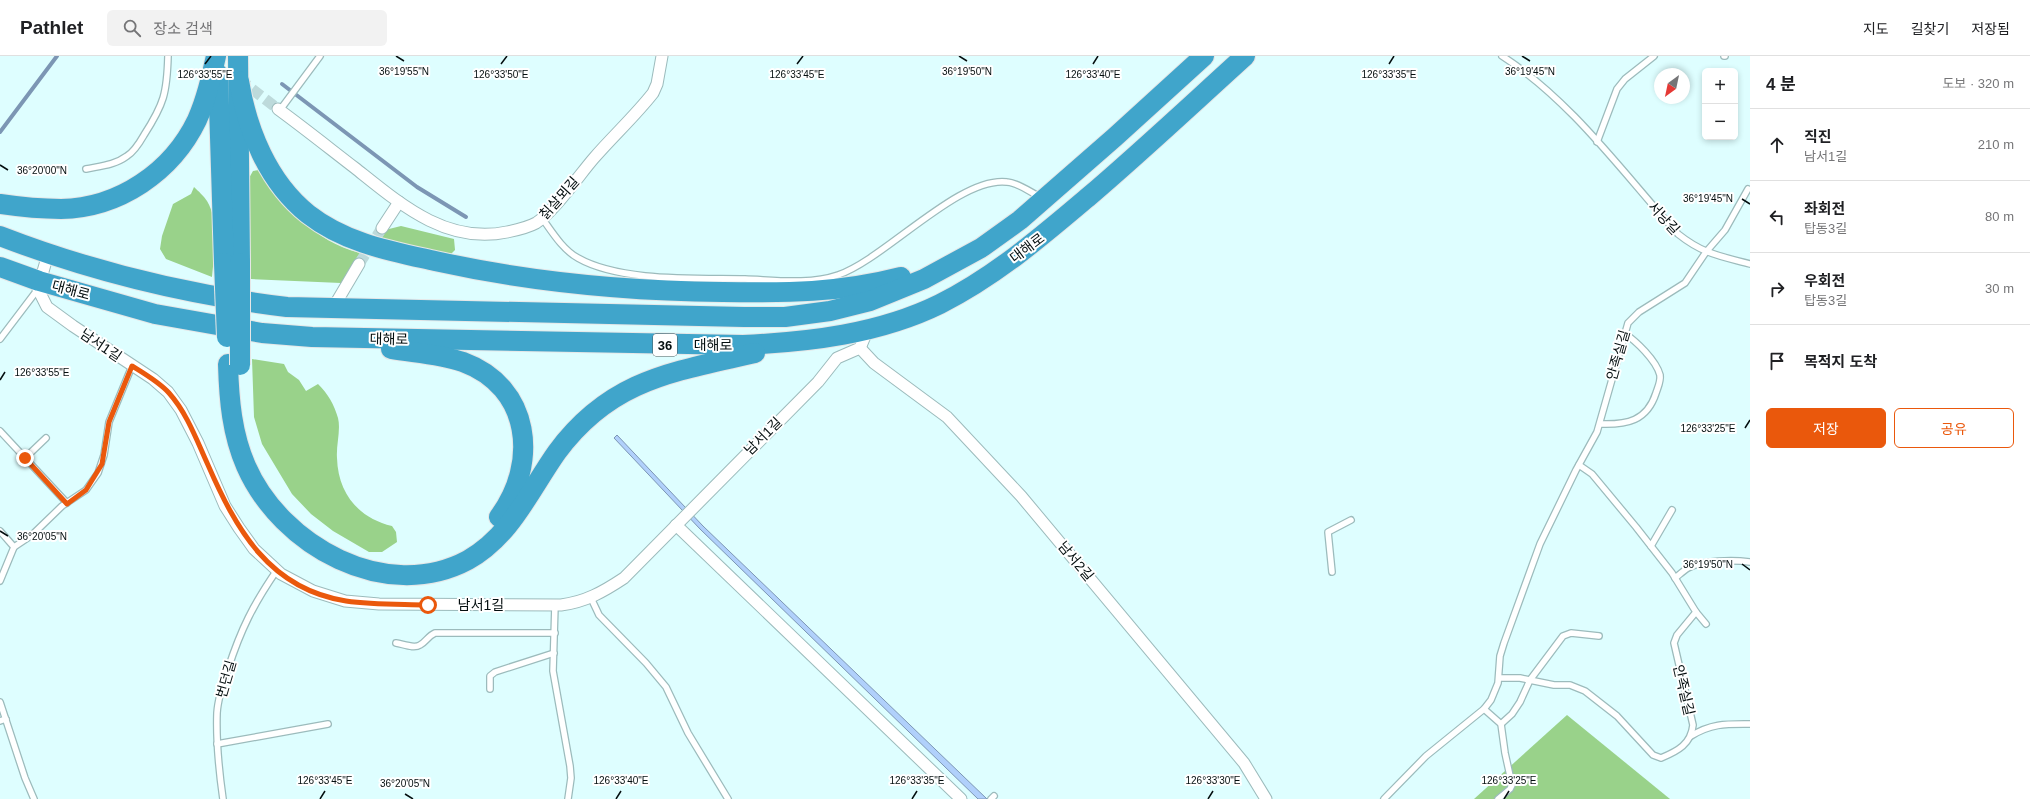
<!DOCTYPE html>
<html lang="ko">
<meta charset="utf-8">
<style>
:root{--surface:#fff;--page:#f2f2f2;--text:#202124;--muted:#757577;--line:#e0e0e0;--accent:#ea580c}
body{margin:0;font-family:Helvetica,"Noto Sans KR",sans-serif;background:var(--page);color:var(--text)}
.controls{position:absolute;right:12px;top:12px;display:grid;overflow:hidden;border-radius:6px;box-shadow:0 2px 6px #0003}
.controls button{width:36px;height:36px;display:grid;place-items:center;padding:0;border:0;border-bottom:1px solid var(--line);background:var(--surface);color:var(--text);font:20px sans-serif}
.compass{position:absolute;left:1654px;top:12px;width:36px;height:36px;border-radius:50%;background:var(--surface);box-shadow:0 2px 6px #0003;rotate:213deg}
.stop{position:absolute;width:12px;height:12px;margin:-9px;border:3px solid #ea580c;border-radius:50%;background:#fff}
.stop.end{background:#ea580c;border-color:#fff;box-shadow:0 1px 4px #0008}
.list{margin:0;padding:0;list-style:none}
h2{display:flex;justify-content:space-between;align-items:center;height:52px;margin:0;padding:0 16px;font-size:17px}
h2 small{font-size:13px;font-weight:400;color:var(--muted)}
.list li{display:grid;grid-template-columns:26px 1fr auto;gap:12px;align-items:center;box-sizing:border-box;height:72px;padding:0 16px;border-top:1px solid var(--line)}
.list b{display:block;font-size:15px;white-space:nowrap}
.list p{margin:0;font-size:13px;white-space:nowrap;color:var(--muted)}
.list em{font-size:13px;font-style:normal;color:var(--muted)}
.actions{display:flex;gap:8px;padding:12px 16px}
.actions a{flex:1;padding:9px 0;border:1px solid var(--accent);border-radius:6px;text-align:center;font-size:14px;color:var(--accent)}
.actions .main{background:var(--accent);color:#fff}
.icon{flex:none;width:22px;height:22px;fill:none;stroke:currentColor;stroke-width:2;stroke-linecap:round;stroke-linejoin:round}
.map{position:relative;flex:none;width:1750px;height:743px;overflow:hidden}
header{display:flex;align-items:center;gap:24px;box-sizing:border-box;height:56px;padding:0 20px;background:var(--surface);border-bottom:1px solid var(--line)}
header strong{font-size:19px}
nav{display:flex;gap:22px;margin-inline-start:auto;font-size:14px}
.search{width:280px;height:36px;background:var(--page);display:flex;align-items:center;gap:10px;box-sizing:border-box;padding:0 14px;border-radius:6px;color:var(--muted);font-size:15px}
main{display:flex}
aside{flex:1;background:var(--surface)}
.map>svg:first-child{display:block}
</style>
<header>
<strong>Pathlet</strong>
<div class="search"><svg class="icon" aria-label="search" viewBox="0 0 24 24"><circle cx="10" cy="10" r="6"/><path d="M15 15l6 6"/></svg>장소 검색</div>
<nav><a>지도</a><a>길찾기</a><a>저장됨</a></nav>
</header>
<main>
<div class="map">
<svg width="1750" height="743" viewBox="0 0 1750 743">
<rect width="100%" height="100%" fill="#defeff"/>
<g fill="#99d28a">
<path d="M259,114C288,151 313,185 360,197L341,227L251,223L248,136L249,122L253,115Z"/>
<path d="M194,131C198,135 204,140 207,145C220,167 214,197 212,221L166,203L160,193L162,180L173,148L191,138Z"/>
<polygon points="401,170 454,183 455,194 451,198 413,192 380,184 385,174"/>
<path d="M252,303L284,308L288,316L299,324L306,335L318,328C328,338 334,348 338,362C341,374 336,389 337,402C338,437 358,462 392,470L396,476L397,486L382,496H369L333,475L311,458L292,438L262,388L254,361Z"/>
<polygon points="1567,659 1670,743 1474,743"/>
</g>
<polygon fill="#b0d0fb" stroke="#7c96b4" points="617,379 703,470 987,743 978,743 700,473 614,382"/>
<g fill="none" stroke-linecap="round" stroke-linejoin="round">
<g stroke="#7c96b4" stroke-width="4">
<polyline points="282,28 417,131 466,161"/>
<polyline points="0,76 57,0"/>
</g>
<g stroke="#bddadb" stroke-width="11" stroke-dasharray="11 5.5" stroke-linecap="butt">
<polyline points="239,23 278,53"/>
<polyline points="359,208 382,172"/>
</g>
<g stroke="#9cbbbc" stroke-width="8">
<g id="lane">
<path d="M1502,0C1571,44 1623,117 1678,178C1703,198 1720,200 1750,208"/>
<polyline points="1724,0 1725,0"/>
<polyline points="280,54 320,0"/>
<polyline points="1597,86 1617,33 1625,23 1654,0"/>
<path d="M86,113C100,110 115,109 127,100C135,95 140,86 144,79C164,48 167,37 168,0"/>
<path d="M542,162C552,176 563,194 578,202C620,226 697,222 745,223C774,224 809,229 838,219C885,203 959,120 1007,126C1019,127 1030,136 1040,141"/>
<polyline points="0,283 38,233"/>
<path d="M1600,368C1627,369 1647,365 1656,337C1658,331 1661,325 1660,319C1656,304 1636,285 1624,277"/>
<polyline points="0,375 67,447"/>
<polyline points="25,402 46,382"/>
<polyline points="0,475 14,491 0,525"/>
<polyline points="1651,490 1672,454"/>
<polyline points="14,491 32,479 62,450 86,434 98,417 104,399 109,366 132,310"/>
<polyline points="1332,516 1328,476 1351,464"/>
<path d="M1675,522C1679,519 1683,515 1688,512C1702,504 1734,504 1750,506"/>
<polyline points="591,542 599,559 646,607 666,631 688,677 728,743"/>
<polyline points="555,549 553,615 570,710 571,722 568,743"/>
<polyline points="1696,556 1706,568"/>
<path d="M396,587C403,588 414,593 420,589C426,586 428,580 435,577H555"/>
<path d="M1499,622H1520L1554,629H1570L1585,635L1617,660L1653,699L1661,702C1678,695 1691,688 1693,669L1674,587L1677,579L1696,556L1672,517L1636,471L1592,418L1579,409"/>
<polyline points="490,633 490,620 495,616 554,597"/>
<polyline points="0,646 25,722 34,743"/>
<polyline points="1484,653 1501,668 1505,697 1512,729 1510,733 1498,743"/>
<polyline points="0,665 6,663"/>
<polyline points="1501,668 1512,658 1520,646 1530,624 1563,580 1571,577 1599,580"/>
<path d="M1691,680C1712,667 1727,668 1750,668"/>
<polyline points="217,688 328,668"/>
<path d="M223,743C219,715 216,686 217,657C218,642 223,627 228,613C241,573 253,549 277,514"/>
<polyline points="991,743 994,740"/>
<polyline points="1384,743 1426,700 1484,653 1491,644 1498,627 1500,600 1504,587 1540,488 1576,414 1597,376 1628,267 1639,256 1685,227 1706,196 1725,174 1748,133"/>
</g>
</g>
<g stroke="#9cbbbc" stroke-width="13">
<g id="street">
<path d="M278,53C304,72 329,92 355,112C399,147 446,189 507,176C517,174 527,172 536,167C553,157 580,118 594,102C613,80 635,60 653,37L657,28L662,0"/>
<polyline points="382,172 399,146"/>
<path d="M48,198L38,233L47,251L73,270L153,323L168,336L181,354L198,387L225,450L239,472L254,493L281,518L313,535L345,545L379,548L561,549C585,546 603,536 624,522L818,326L837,302L860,292L868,273"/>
<polyline points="333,252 359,208"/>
<polyline points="860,292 874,307 947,361 1021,440 1244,707 1266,743"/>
<polyline points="676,469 961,743"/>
</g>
</g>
<g stroke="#e6e7e7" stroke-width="22">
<g id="highway">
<polyline points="238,0 240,207"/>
<polyline points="218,18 224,207"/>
<path d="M239,25C247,74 268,126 308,158C345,187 390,195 435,205C530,226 626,235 723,236C786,237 839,237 901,221"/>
<path d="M0,148C20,151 41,153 61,153C119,152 172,116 197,64C206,44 211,22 216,0"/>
<path d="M0,180C93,216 189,239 287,251L744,261H785L830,255L870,245L924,223L981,192L1020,164L1115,81L1204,0"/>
<path d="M0,211L39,225L155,258L262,277L312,281L743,289C809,286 879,278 940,248C994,221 1041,181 1087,142C1141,96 1192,48 1245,0"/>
<path d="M391,293C415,297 440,298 463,306C531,331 539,407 499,461"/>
<path d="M228,308C229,344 232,378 246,410C281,490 386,548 468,504C511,480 530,434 557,396C611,323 673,316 755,297"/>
</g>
</g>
<use href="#lane" stroke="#fff" stroke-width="5.5"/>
<use href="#street" stroke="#fff" stroke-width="11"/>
<use href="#highway" stroke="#40a5cb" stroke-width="20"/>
<g stroke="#e6e7e7" stroke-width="22" stroke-linecap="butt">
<g id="highway-bridge">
<polyline points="224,207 227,281"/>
<polyline points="240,207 240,309"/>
</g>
</g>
<use href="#highway-bridge" stroke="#40a5cb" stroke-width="20"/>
</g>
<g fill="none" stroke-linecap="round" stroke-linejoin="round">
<path stroke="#ea580c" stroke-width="5" d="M25,402L67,448L86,434L102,408L109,366L132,310C145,318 159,326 169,337C187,357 197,385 208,409C236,473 269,533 346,545C373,549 401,548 428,549"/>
</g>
<path fill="none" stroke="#040e0f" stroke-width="1.5" d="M396,0L404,5M959,0L967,5M1522,0L1530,5M205,8L211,0M501,8L507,0M797,8L803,0M1093,8L1098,0M1389,8L1394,0M0,109L8,114M1742,143L1750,148M0,324L5,316M1745,372L1750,364M0,475L8,480M1742,508L1750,514M405,738L413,743M320,743L325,735M616,743L621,735M912,743L917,735M1208,743L1213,735M1504,743L1509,735"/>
<g text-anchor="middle" stroke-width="4" stroke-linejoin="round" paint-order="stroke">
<rect fill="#fff" stroke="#4f5657" stroke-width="1" x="653" y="278" width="24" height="22" rx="3"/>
<g font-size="13" font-weight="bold" fill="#040e0f">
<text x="665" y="294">36</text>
</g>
<g font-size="14" fill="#040e0f" stroke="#fff">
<text transform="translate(559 142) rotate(-48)" y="5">칡살뫼길</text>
<text transform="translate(1664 162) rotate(47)" y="5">서낭길</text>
<text transform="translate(1027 192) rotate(-37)" y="5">대해로</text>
<text transform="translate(71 234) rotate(15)" y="5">대해로</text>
<text transform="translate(389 283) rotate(1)" y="5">대해로</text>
<text transform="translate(101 289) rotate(34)" y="5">남서1길</text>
<text x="713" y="294">대해로</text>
<text transform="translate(1618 299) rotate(-74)" y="5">안족실길</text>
<text transform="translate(763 380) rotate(-45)" y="5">남서1길</text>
<text transform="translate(1076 505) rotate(50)" y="5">남서2길</text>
<text x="481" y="554">남서1길</text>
<text transform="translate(226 623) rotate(-74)" y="5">번던길</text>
<text transform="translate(1684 634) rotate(77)" y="5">안족실길</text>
</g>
</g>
<g font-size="10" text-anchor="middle" fill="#040e0f" stroke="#fff" stroke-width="4" stroke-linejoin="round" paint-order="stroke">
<text x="404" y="19">36°19'55"N</text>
<text x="967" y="19">36°19'50"N</text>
<text x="1530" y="19">36°19'45"N</text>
<text x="205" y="22">126°33'55"E</text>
<text x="501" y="22">126°33'50"E</text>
<text x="797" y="22">126°33'45"E</text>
<text x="1093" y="22">126°33'40"E</text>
<text x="1389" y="22">126°33'35"E</text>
<text x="42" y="118">36°20'00"N</text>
<text x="1708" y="146">36°19'45"N</text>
<text x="42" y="320">126°33'55"E</text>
<text x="1708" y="376">126°33'25"E</text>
<text x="42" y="484">36°20'05"N</text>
<text x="1708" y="512">36°19'50"N</text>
<text x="325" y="728">126°33'45"E</text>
<text x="621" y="728">126°33'40"E</text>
<text x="917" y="728">126°33'35"E</text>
<text x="1213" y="728">126°33'30"E</text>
<text x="1509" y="728">126°33'25"E</text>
<text x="405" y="731">36°20'05"N</text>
</g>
</svg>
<div class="controls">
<button>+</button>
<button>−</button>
</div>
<svg class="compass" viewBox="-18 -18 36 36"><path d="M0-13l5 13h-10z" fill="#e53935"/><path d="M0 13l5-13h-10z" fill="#757577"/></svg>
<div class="stop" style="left:428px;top:549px"></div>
<div class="stop end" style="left:25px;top:402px"></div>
</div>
<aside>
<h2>4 분<small>도보 · 320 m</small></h2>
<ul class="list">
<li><svg class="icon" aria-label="ahead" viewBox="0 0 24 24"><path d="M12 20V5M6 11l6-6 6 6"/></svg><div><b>직진</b><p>남서1길</p></div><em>210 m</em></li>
<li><svg class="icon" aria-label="left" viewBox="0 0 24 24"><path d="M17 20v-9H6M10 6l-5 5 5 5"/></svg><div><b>좌회전</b><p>탑동3길</p></div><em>80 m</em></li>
<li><svg class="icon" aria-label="right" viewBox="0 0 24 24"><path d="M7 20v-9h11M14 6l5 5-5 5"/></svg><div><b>우회전</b><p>탑동3길</p></div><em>30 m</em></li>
<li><svg class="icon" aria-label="arrive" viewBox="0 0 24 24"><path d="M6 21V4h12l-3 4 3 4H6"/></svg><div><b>목적지 도착</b></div></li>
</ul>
<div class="actions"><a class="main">저장</a><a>공유</a></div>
</aside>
</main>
